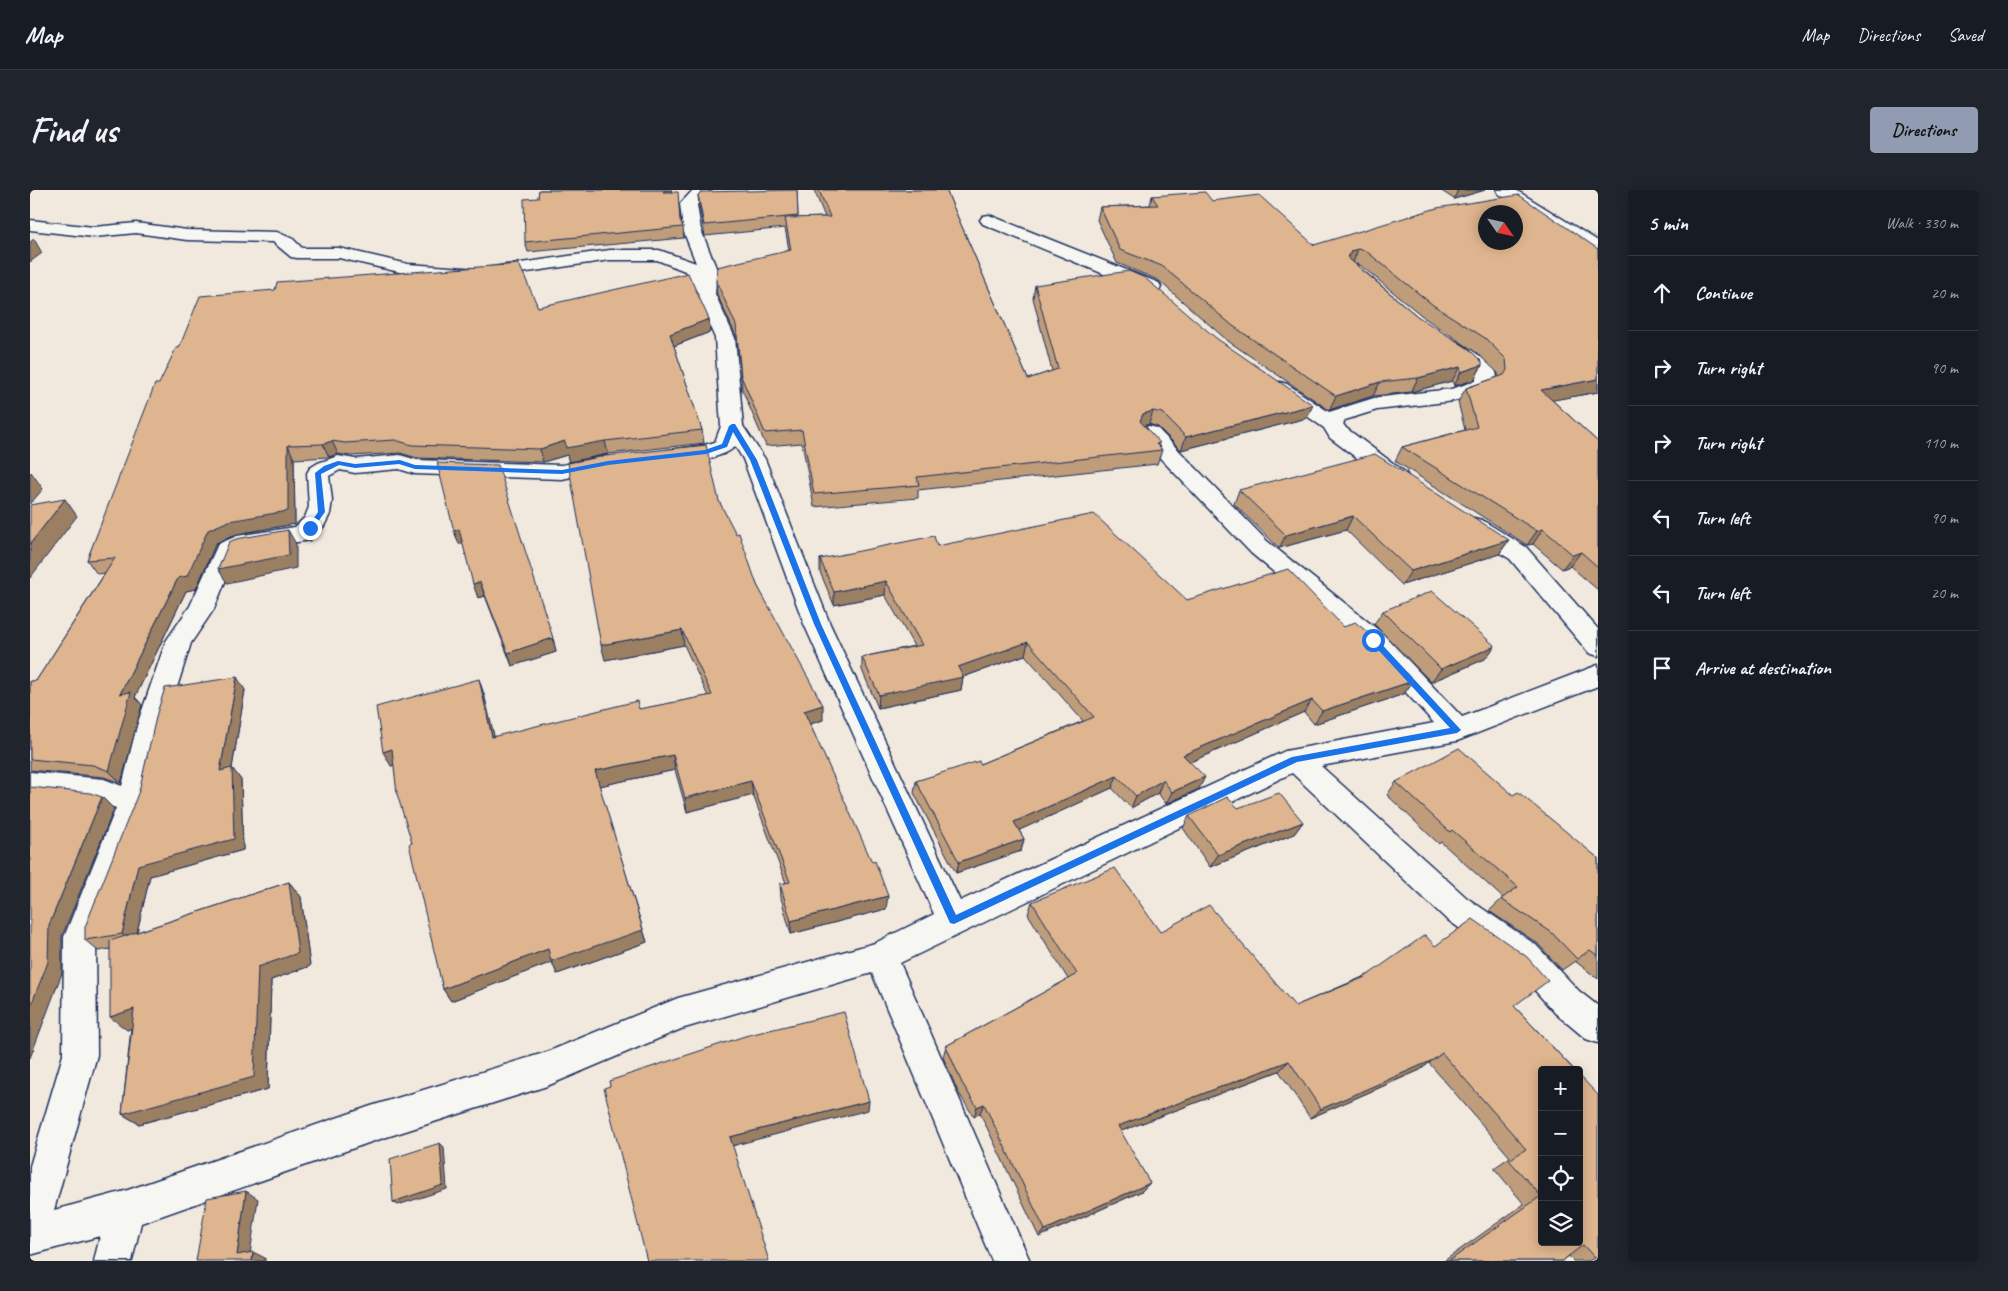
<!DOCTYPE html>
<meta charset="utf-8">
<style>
:root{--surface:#171b24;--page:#20242c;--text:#f1f3f6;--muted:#9ea1a6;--line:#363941;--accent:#919bb2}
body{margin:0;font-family:Caveat,sans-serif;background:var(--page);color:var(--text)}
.controls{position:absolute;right:15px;bottom:15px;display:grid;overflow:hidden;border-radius:5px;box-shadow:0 2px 12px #0003}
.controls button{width:45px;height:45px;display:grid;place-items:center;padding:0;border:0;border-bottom:1px solid var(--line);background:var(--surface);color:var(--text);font:25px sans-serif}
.compass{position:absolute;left:1448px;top:15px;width:45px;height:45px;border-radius:50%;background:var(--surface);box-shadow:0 2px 12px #0003;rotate:124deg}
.stop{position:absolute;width:15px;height:15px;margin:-11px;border:4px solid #1a73e8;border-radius:50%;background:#fff}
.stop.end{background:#1a73e8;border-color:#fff;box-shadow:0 1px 5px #0008}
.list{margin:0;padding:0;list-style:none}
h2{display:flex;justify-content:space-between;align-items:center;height:65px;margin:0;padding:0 20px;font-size:21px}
h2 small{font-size:16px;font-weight:400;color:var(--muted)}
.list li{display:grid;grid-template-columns:32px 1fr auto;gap:15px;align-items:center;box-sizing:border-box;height:75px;padding:0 20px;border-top:1px solid var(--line)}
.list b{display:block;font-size:19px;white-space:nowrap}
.list em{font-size:16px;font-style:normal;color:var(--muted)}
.icon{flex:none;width:28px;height:28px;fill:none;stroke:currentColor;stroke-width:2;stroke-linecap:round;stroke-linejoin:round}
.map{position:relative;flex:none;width:1568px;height:1071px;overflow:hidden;border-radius:5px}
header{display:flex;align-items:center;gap:30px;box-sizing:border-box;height:70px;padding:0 25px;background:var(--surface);border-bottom:1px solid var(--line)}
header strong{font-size:24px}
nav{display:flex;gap:28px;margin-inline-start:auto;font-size:18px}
.intro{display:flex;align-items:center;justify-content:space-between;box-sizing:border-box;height:120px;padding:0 30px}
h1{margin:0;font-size:35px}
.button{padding:12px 22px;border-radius:5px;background:var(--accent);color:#111;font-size:18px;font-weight:700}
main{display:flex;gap:30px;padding:0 30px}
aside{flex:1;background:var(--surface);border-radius:5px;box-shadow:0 2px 12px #0003}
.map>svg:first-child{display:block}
</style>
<header>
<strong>Map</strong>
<nav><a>Map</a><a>Directions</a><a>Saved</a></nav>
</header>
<div class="intro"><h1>Find us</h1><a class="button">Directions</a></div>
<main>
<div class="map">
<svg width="1568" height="1071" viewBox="0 0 1568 1071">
<rect width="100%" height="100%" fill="#f1e9de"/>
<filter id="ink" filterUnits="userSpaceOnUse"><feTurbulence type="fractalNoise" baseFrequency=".02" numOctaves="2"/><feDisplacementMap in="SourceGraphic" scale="10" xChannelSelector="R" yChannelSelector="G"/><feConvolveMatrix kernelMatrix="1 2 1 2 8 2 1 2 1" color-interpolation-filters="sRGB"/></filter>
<g filter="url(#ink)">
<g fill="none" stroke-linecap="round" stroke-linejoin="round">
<g stroke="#1b2f5e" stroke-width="3">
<g id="minor">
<path d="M663,0H680L667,15L671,40L687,80L685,104L705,148L713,236L735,269L800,434L930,711L1255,561L1404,533L1334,457L1221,363L1111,248L1108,243L1111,238L1119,236L1127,238L1237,351L1352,443L1432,527L1568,475V496L1427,551L1291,576L1437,708L1506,755L1549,801L1568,816V853L1556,849L1525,823L1484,777L1415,728L1262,583L870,773L1000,1071H962L842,783L651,839L517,896L341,952L111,1033L102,1071H64L70,1046L0,1065V976L33,865L34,747L86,618L72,613L0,606V582L74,589L92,596L107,535L136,451L160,416L188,354L207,346L265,337L275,327L279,317L277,283L280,278L288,273L308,266L325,269L370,265L387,270L532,275L576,266L584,268L587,273L584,278L532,289L385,284L369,279L325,283L310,280L299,286L302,310L300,324L294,336L280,350L213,361L206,365L184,419L161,453L135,535L118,612L66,747L67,865L24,1020L95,1001L341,916L517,862L648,808L845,753L904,724L774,434L713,269L705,256C696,269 648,275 633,271L630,266L633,261L674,255L685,252L691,236L685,148L655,81L627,70H580L449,89L378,84L309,68H267L261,67L243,52L157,50L106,43L64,47L0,40V30L64,37L106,33L157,40L247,42L263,49L272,58H309L378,74L449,79L580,60H629L666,73L653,40L650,14Z"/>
<polygon points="1467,0 1486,0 1568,51 1568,64 1562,63 1469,4"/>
<polygon points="959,25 1129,93 1131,97 1129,101 1122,103 1115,101 953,34 950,30 953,26"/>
<path d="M1421,150C1432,153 1461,171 1466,182C1467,186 1467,190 1467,194L1464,198L1424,211L1347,220L1315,230L1313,234L1316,238L1376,283L1379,288L1376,293L1368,295L1360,293L1300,248L1294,238L1243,202L1240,198L1243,194L1250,192L1257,194L1299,222L1344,208L1421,199L1446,191V185L1411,156L1414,152Z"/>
<polygon points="1444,328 1452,330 1496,357 1568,439 1568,466 1559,463 1480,369 1436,342 1432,336 1436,330"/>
</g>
</g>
<use href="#minor" fill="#f6f6f2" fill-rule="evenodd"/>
</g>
<g fill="#bf9c7a" stroke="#1b2f5e">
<polygon points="509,0 642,0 641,2 653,37 654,48 498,62 495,52 508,8"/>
<polygon points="767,0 768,28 795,27 784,0 916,0 998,189 1022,181 1003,108 1005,95 1277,228 1151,260 1128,237 1119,234 1115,235 1132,260 1127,274 888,300 888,308 784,317 772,253 736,256 712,199 707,148 687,104 686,91 759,60 755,38 675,46 669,16 668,5"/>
<polygon points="1410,0 1455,0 1424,9"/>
<polygon points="1122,6 1182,11 1284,55 1568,59 1568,202 1522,210 1568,252 1568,400 1540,376 1532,379 1503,354 1497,355 1365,271 1372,257 1435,240 1428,212 1436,198 1468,187 1468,183 1447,163 1396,129 1330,75 1326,74 1387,126 1452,175 1444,190 1424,196 1422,191 1381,202 1343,206 1299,220 1198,151 1128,90 1087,73 1067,30 1070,17 1120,15"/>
<polygon points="508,117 679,129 680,142 644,156 672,240 674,253 578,264 539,272 537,265 513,272 387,268 370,263 321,266 308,264 299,267 264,269 265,334 207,344 186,353 166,399 156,401 105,507 112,515 91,593 74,587 0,580 0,491 6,491 75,383 67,384 57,370 129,194"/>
<polygon points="1209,300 1479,350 1469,364 1372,395 1316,340 1249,358 1204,314"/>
<polygon points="689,311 727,395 793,530 780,534 856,719 761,744 751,708 750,694 756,693 723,605 657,622 645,580 569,596 617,752 527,784 522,772 421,811 413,799 382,653 364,575 361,576 454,504 464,547 678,506 654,455 575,470"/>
<polygon points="424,341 523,448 526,462 482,476 455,406 448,408 433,354 429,354"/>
<polygon points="907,356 1157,410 1314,437 1383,491 1374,504 1284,534 1274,522 1160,572 1169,599 1136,614 1128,603 1101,618 1082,598 989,640 994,649 991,661 926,683 884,603 886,591 950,574 1053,531 995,465 933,487 931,500 848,518 832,480 832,467 884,456 855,405 804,415 790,382 790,369"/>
<polygon points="1353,421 1465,456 1455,469 1401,492 1344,434"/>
<polygon points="215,500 202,578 211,590 213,660 120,686 107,742 259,692 271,707 280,776 241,790 238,899 109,934 92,924 101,838 97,840 80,759 68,761 55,750"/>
<polygon points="1366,592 1483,605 1568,668 1568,789 1545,771 1532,780 1507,753 1459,721 1473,708 1411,652 1409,654 1357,605"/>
<polygon points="1159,626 1273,632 1264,644 1180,677 1153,638"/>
<polygon points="1002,712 1130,742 1265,816 1405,756 1484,816 1549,885 1565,1068 1558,1071 1543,1071 1539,1066 1532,1071 1414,1071 1494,1014 1464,978 1480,967 1399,873 1390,880 1280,928 1249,881 1091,941 1112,1001 1009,1047 950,923 944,927 928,902 913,867 916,856 1038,789 998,724"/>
</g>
<g fill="#9b7f63" stroke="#1b2f5e">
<polygon points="635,0 642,0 634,13 633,2"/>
<polygon points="1428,0 1455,0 1424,9"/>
<polygon points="4,49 12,63 0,72 0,52"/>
<polygon points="1328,59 1323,73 1316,75 1321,61"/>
<polygon points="679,129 680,142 641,157 640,144"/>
<polygon points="1452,175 1444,190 1424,196 1431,182"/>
<polygon points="1430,177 1422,191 1381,202 1388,188"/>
<polygon points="1568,189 1568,202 1502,214 1511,200"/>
<polygon points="1350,192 1343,206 1299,220 1306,206"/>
<polygon points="1283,215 1277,228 1151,260 1156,247"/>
<polygon points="1123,221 1119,234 1109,237 1110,231 1113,224"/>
<polygon points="302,251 308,264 299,267 293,254"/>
<polygon points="535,251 575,251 578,264 539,272 537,265 513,272 510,259"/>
<polygon points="258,255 264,269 265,334 207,344 186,353 166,399 156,401 105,507 112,515 91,593 79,581 90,504 148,388 178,340"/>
<polygon points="1,282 13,299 0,314 0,284"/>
<polygon points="35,309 47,326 0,388 0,354"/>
<polygon points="1323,326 1316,340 1249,358 1256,345"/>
<polygon points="429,339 434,353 429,354 424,341"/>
<polygon points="1513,339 1503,354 1497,355 1507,341"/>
<polygon points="258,340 266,354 266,378 197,393 188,379"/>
<polygon points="1479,350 1469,364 1372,395 1381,381"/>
<polygon points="1551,362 1540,376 1532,379 1543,365"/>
<polygon points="856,391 855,405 804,415 804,402"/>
<polygon points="450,392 455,406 448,408 443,394"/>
<polygon points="652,440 654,455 575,470 571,455"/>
<polygon points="523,448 526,462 482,476 478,463"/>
<polygon points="998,452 995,465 933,487 931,500 848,518 849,505"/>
<polygon points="1465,456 1455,469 1401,492 1411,479"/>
<polygon points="207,487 215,500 202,578 211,590 213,660 120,686 104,755 92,744 108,675 190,581"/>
<polygon points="449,489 454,504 468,562 462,547"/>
<polygon points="1383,491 1374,504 1284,534 1292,521"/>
<polygon points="1282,510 1274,522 1147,578 1153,565"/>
<polygon points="793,515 793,530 774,536 774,521"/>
<polygon points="362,559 370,574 361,576 353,562"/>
<polygon points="643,565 645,580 569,596 565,581"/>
<polygon points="1087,586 1082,598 981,644 984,632"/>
<polygon points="1175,587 1169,599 1136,614 1142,602"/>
<polygon points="1133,590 1128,603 1101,618 1106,606"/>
<polygon points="721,591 723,605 657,622 655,608"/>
<polygon points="72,607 84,619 32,746 32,783 0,868 0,818 19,735"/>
<polygon points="1273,632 1264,644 1180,677 1188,665"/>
<polygon points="994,649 991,661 926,683 929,672"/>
<polygon points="259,692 271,707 280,776 241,790 238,899 109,934 92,924 228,777"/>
<polygon points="858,706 856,719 761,744 761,731"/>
<polygon points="613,740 617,752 527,784 522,772 421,811 413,799 518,759"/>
<polygon points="104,819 120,832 97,840 80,827"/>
<polygon points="1412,863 1390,880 1280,928 1291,919"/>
<polygon points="1259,871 1249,881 1081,945 1088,936"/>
<polygon points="839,911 838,920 702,956 700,947"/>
<polygon points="954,914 950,923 944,927 947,917"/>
<polygon points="410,953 414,957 417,999 368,1015 363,1012"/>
<polygon points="1120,993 1112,1001 1009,1047 1015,1040"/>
<polygon points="216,1001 228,1009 219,1071 207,1065"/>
<polygon points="223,1062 235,1068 235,1071 222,1071"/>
</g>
<g fill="#deb58e" stroke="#1b2f5e" fill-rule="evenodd">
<polygon points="509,0 635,0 633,2 648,2 650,30 653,37 495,52 494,9 508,8"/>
<polygon points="767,0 768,26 674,35 668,5 671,2"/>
<polygon points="789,0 916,0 998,189 1028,179 1005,95 1099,81 1115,88 1186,148 1283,215 1156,247 1132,223 1123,221 1113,224 1110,231 1130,253 1126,254 1132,260 887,287 889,295 784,304 772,240 735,243 711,186 706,135 686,91 687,77 761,60 755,28 800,27"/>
<path d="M1175,2L1182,11L1229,5L1284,55L1407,18L1489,5L1568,59V189L1511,200L1568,252V377L1551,362L1543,365L1513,339L1507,341L1372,257L1447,237L1436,198L1474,185L1477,180L1476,169L1455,148L1403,115L1336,61L1328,59L1321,61L1318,68L1387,126L1439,159L1452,172V175L1431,182L1430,177L1388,188L1350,192L1306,206L1203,136L1132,76L1090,60L1070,17L1128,15L1122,6ZM1456,22H1486V52H1456Z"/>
<polygon points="489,74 508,117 658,83 679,129 640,144 672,240 575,251 536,258 535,251 510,259 382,255 365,250 315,253 302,251 293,254 258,255 258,321 199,331 178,340 157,386 148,388 90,504 101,502 79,581 63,575 0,569 0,491 6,491 85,368 57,370 125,194 129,194 146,158 149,158 170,106 245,100 247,92"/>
<polygon points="676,255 689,311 706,344 709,343 727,395 793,515 774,521 842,672 845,671 858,706 761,731 750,694 760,692 721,591 655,608 643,565 565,581 613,740 521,771 518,759 413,799 379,654 382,653 367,604 362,559 353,562 346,517 449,489 462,547 607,511 609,519 682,505 652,440 571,455 538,273 575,266"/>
<polygon points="1345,264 1479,350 1381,381 1323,326 1256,345 1209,300"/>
<polygon points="407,273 468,275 523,448 478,463 450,392 443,394 429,339 424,341"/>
<polygon points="35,309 0,354 0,315"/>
<polygon points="1064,324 1157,410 1258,379 1314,437 1325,432 1341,445 1383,491 1292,521 1282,510 1153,565 1175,587 1142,602 1133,590 1106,606 1087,586 984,632 994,649 929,672 886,591 949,571 950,574 1064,527 998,452 928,477 933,487 849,505 832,467 892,455 856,391 804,402 790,369 904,346 907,356"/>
<polygon points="258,340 259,365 188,379 199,352 206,349"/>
<polygon points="1402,401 1465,456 1411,479 1353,421"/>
<polygon points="207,487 190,581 202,578 204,649 108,675 92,744 55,750 55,737 109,601 127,523 135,498"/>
<polygon points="1429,558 1483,605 1488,602 1568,668 1568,766 1560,760 1547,769 1521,742 1471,709 1488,697 1422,640 1420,642 1366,592"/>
<polygon points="0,597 60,603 72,607 19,735 18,772 0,818"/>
<polygon points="1249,603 1273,632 1188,665 1159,626 1197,607 1208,618"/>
<polygon points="1085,678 1130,742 1179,715 1265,816 1335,787 1395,745 1405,756 1443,729 1497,767 1518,791 1484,816 1544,880 1512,880 1512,1052 1549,1052 1549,885 1568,905 1568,1066 1565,1068 1553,1055 1532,1071 1419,1071 1511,1006 1479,970 1496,959 1412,863 1403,870 1291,919 1259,871 1088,936 1120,993 1015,1040 954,914 947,917 932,893 916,856 1047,784 1002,712"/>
<polygon points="259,692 268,763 228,777 224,887 92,924 104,819 80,827 80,751"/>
<polygon points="814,822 839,911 700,947 739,1071 617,1071 574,898 580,896 579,891 715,846"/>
<polygon points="410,953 413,995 363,1012 360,969"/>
<polygon points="216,1001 207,1065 223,1062 222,1071 166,1071 177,1008"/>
</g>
</g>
<polygon fill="#1a73e8" points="702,234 705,234 727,270 791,434 926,725 1262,567 1420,538 1341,452 1341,448 1346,448 1431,540 1427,543 1267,572 924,734 920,733 784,434 720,270 703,242 697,257 676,264 578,275 532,284 385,279 369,274 325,278 309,275 291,284 295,322 282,340 277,338 288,322 285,283 294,276 308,271 325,274 370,270 385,275 532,280 578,271 675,260 692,254 699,236"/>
</svg>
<div class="controls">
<button>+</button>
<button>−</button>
<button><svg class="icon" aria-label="locate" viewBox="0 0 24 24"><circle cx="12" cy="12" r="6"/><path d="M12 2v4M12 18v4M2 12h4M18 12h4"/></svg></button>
<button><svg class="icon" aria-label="layers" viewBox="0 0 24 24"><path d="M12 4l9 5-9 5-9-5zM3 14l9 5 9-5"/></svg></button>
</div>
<svg class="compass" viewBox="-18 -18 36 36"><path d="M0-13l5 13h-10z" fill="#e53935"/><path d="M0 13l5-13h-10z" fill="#9ea1a6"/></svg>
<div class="stop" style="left:1343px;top:450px"></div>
<div class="stop end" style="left:280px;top:338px"></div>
</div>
<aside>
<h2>5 min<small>Walk · 330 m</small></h2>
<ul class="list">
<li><svg class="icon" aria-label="ahead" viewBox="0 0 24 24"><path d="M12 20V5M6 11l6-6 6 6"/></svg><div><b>Continue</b></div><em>20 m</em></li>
<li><svg class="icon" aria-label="right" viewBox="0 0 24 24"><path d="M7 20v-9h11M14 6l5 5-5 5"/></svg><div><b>Turn right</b></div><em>90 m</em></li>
<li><svg class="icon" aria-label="right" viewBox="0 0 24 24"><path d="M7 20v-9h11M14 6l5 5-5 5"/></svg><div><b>Turn right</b></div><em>110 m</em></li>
<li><svg class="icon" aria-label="left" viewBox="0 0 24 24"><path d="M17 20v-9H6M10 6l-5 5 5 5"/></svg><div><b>Turn left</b></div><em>90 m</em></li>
<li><svg class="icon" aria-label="left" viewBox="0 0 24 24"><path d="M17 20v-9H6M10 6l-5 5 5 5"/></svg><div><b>Turn left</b></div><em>20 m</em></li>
<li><svg class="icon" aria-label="arrive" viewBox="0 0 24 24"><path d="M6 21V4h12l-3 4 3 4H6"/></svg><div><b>Arrive at destination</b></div></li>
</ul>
</aside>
</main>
